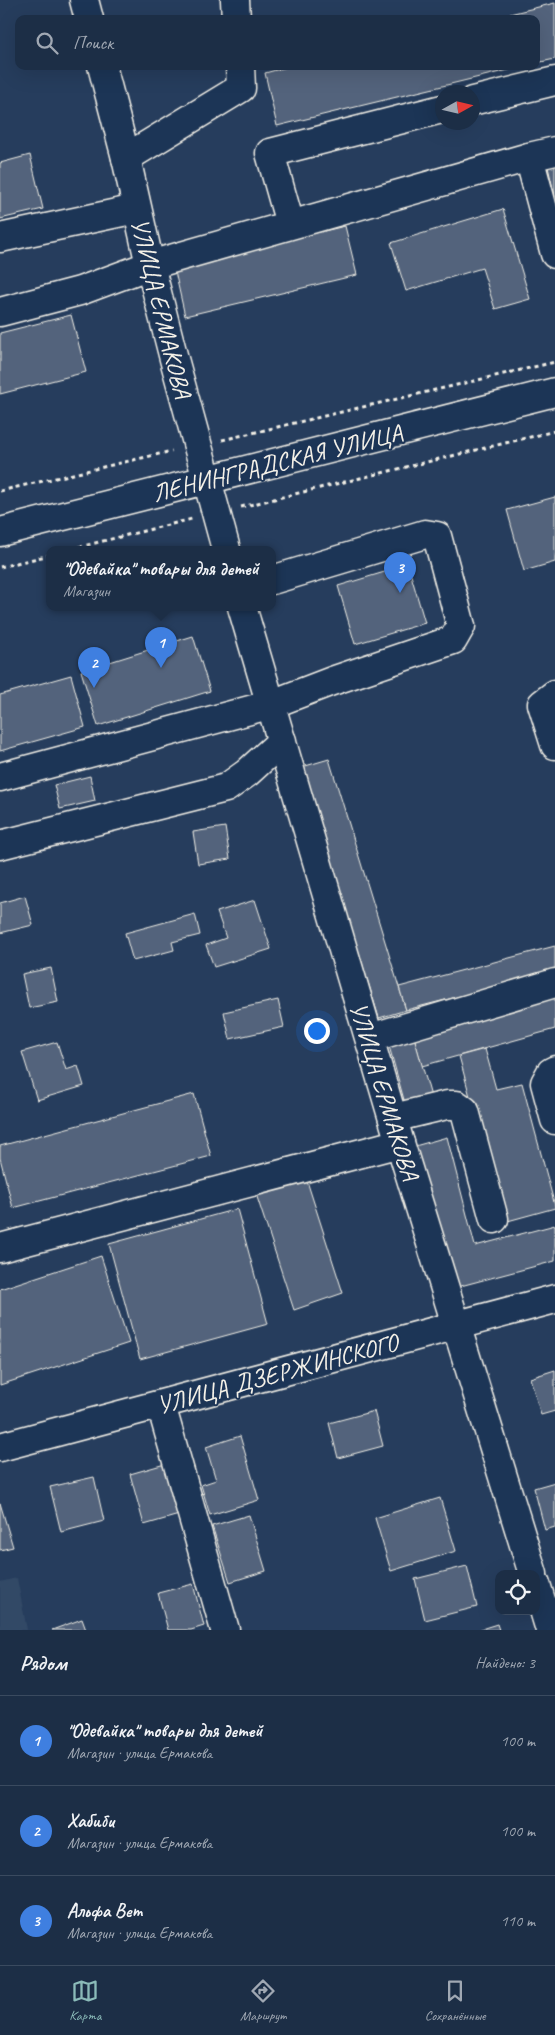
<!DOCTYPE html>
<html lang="ru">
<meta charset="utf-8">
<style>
:root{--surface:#1c2e46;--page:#25364d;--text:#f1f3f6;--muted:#a0a8b3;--line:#3a4a5f;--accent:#8bbbb9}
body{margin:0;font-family:Caveat,sans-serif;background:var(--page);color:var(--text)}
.controls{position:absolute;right:15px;bottom:15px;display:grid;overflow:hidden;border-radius:10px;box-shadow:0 5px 20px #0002}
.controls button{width:45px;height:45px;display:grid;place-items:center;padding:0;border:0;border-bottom:1px solid var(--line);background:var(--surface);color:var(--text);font:25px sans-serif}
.compass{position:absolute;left:435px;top:85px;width:45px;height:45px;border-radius:50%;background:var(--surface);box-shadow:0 5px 20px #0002;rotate:82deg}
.you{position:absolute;left:316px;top:1030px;width:18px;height:18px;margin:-12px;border:4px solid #fff;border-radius:50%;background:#1a73e8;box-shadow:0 0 0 8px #1a73e833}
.badge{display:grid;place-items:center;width:32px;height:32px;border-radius:50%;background:var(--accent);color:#fff;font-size:16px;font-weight:700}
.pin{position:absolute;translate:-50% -41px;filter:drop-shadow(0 1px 2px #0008)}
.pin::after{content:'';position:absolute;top:26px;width:18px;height:15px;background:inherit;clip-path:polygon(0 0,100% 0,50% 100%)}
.popup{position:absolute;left:46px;top:546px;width:230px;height:65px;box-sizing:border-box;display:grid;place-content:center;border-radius:10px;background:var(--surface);filter:drop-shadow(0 1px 4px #0005);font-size:16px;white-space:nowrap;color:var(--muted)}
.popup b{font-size:19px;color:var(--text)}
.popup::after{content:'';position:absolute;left:50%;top:100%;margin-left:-10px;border:10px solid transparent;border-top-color:var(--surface)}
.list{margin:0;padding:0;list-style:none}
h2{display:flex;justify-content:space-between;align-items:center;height:65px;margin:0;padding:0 20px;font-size:21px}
h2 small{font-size:16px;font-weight:400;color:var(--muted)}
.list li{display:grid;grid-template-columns:32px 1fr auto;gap:15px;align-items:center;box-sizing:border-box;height:90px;padding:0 20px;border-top:1px solid var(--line)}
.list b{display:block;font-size:19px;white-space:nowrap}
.list p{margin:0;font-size:16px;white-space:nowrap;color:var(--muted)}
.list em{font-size:16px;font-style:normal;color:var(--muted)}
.icon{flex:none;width:28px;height:28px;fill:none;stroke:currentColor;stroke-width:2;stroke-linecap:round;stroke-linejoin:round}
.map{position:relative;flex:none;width:555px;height:1630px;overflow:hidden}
.search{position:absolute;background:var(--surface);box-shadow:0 5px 20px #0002;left:15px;right:15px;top:15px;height:55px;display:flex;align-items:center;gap:12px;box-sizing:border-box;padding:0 18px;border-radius:10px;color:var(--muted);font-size:19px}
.sheet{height:335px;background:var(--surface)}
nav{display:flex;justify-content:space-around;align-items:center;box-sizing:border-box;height:70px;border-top:1px solid var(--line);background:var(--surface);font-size:14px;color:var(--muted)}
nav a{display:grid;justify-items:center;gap:2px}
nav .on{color:var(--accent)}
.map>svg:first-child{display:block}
</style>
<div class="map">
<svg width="555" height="1630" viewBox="0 0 555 1630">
<rect width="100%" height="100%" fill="#263d5d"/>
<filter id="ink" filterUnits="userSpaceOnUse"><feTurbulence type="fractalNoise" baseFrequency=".02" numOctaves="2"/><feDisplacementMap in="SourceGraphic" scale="10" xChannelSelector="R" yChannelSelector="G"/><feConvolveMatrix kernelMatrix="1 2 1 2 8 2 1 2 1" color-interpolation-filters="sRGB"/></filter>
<g filter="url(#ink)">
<polygon fill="#334966" points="17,1578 27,1630 0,1630 0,1582"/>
<g fill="#52647b" stroke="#f4f1e8">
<polygon points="555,3 555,59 536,63 536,19 489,19"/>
<polygon points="291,66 525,66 277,126 265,73"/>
<polygon points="30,155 43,209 0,219 0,163"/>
<polygon points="555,165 555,197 548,167"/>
<polygon points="503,209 530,299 495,309 482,268 406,291 391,243"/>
<polygon points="345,226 357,275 185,316 174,267"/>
<polygon points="71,315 86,372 0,394 0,333"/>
<polygon points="555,497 555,562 524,571 507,510"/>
<polygon points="408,565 425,623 355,644 338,586"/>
<polygon points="193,636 210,691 98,726 81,671"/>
<polygon points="71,675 85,727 0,751 0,695"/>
<polygon points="329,759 406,1010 379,1018 302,767"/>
<polygon points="90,776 95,801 60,809 54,785"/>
<polygon points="225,827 230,859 198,864 193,832"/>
<polygon points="25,896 33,925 0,933 0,903"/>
<polygon points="255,900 271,949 214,967 206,945 226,938 217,912"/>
<polygon points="195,914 200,935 172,942 174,950 133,961 125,933"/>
<polygon points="555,946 555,972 406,1010 399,987"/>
<polygon points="51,968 58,1002 29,1008 22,974"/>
<polygon points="555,998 555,1029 422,1066 414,1037"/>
<polygon points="278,1000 284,1027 230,1039 224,1012"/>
<polygon points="414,1037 432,1100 406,1107 389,1046"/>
<polygon points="57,1042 66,1070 78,1066 84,1086 37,1100 22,1052"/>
<polygon points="485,1049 496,1089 522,1083 555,1206 555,1208 504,1222 459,1056"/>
<polygon points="194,1094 211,1156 13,1208 0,1158 0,1146"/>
<polygon points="447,1137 475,1246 555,1225 555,1261 453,1288 415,1146"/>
<polygon points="306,1178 343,1293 294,1310 256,1194"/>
<polygon points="237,1209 268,1324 140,1359 109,1244"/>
<polygon points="101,1256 129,1343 0,1385 0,1289"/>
<polygon points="555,1370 555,1411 541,1415 530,1378"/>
<polygon points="374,1411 383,1446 338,1458 329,1423"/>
<polygon points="240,1436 259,1500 210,1515 201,1485 216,1480 206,1447"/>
<polygon points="165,1464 179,1515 144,1525 130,1474"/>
<polygon points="94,1477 104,1521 61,1532 50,1487"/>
<polygon points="555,1482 555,1527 545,1530 534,1488"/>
<polygon points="440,1498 456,1551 391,1571 375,1518"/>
<polygon points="0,1503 13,1547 0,1550"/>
<polygon points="249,1515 266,1571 230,1582 212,1526"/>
<polygon points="467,1566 477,1607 425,1620 415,1579"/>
<polygon points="193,1584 204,1626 191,1630 168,1630 158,1593"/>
<polygon points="82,1619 86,1630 52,1630"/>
<polygon points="497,1624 499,1630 478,1630"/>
</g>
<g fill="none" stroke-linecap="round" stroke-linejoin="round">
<g stroke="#f4f1e8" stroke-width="31">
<g id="minor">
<polyline points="84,0 89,19"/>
<polyline points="235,0 236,19"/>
<polyline points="102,66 126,158 150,265 174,359 226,549"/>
<polyline points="472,101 555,81"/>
<polyline points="529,157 555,151"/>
<polyline points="126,158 241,88 240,66"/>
<polyline points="290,224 270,153 442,109"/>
<polyline points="0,238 136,209"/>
<polyline points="0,312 80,291 150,265 529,157 555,254"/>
<polyline points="242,607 400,1143 533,1574"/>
<polyline points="555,694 542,704 555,745"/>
<polyline points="0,777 272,704 332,681 453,640 461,626 437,536 425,534 272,580"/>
<polyline points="0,845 226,788 247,773 282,741"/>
<polyline points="370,1038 555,983"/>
<polyline points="555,1070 551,1072 545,1083 555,1120"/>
<polyline points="393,1118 447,1105 457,1105 465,1111 494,1219"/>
<polyline points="0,1248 400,1143"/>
<polyline points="161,1405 225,1630"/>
<polyline points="0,1447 555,1299"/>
<polyline points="536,1584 550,1630"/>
</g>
</g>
<g stroke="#f4f1e8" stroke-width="31">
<polyline id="highway" points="0,532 555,392"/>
</g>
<g stroke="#f4f1e8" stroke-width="3" stroke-dasharray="4 4" stroke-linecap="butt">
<polyline points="222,440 555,362"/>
<polyline points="0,491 172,451"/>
<polyline points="241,507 555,431"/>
<polyline points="71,549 192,519"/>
<polyline points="0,567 50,555"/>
</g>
<use href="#minor" stroke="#1d3557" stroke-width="28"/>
<use href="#highway" stroke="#1d3557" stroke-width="28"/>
</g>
</g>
<g text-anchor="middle" stroke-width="4" stroke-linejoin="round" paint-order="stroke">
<g font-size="25" fill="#f4f1e8" stroke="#1d3557">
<text transform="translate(162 308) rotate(76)" y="9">УЛИЦА ЕРМАКОВА</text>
<text transform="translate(277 462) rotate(-14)" y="9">ЛЕНИНГРАДСКАЯ УЛИЦА</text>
<text transform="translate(385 1091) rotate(73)" y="9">УЛИЦА ЕРМАКОВА</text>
<text transform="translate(277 1373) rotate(-15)" y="9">УЛИЦА ДЗЕРЖИНСКОГО</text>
</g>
</g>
</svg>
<div class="controls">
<button><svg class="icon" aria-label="locate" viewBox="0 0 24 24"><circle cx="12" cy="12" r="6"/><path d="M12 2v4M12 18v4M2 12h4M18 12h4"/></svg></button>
</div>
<svg class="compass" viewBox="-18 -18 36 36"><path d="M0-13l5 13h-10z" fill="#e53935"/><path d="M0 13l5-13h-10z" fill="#a0a8b3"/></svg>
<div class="you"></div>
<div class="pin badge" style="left:161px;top:668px;background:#3f7fe0">1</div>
<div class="popup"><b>&quot;Одевайка&quot; товары для детей</b>Магазин</div>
<div class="pin badge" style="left:94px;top:688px;background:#3f7fe0">2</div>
<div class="pin badge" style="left:400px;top:593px;background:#3f7fe0">3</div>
<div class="search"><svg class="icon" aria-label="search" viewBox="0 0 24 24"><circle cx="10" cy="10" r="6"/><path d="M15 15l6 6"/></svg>Поиск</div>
</div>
<section class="sheet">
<h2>Рядом<small>Найдено: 3</small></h2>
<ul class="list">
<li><span class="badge" style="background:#3f7fe0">1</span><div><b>&quot;Одевайка&quot; товары для детей</b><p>Магазин · улица Ермакова</p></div><em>100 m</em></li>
<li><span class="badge" style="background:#3f7fe0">2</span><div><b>Хабиби</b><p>Магазин · улица Ермакова</p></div><em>100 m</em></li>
<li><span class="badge" style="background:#3f7fe0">3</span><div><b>Альфа Вет</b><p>Магазин · улица Ермакова</p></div><em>110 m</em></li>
</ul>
</section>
<nav>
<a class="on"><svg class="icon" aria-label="map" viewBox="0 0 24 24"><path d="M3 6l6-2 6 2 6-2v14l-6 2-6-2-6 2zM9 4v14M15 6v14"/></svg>Карта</a>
<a><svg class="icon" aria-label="directions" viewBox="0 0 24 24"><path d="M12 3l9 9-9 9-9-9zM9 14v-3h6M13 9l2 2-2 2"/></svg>Маршрут</a>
<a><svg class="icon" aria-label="saved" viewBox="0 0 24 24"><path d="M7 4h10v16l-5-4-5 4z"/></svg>Сохранённые</a>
</nav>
